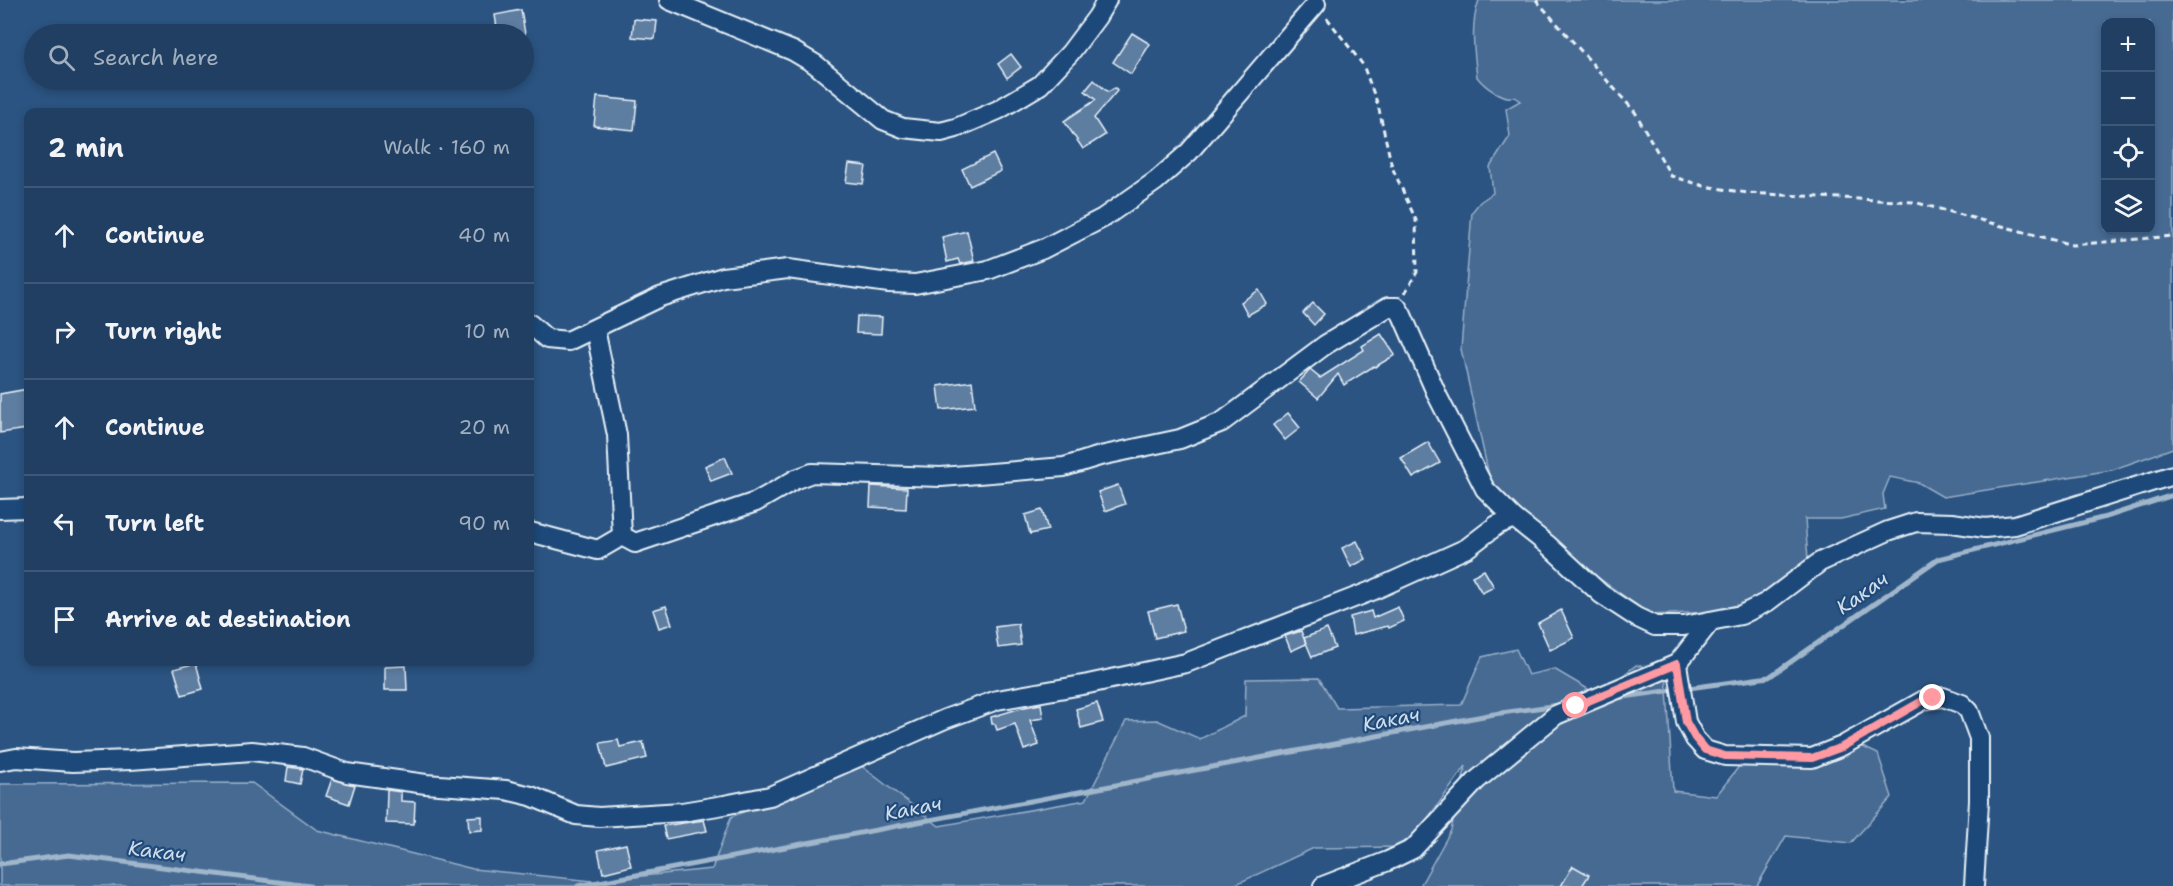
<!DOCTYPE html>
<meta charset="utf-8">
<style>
:root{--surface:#203f62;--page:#2d4a6b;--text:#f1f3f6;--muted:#a2afbe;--line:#3d5877}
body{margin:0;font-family:"Shantell Sans",sans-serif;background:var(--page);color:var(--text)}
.controls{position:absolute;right:18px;top:18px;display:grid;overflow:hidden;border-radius:12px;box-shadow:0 3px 9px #0003}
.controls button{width:54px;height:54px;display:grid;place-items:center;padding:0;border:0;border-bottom:2px solid var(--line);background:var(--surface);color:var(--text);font:30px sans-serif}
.stop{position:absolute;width:18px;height:18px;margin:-14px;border:4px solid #ff9aa2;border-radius:50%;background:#fff}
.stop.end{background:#ff9aa2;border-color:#fff;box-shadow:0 2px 6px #0008}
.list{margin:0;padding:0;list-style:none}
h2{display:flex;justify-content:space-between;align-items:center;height:78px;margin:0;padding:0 24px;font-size:26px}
h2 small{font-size:20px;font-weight:400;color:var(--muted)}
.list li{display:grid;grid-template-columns:39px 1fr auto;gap:18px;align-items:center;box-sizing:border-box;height:96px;padding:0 24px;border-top:2px solid var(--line)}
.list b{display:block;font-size:22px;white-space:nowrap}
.list em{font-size:20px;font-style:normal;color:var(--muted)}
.icon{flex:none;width:33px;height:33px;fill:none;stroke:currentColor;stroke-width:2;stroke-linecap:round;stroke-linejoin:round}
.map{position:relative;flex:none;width:2173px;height:886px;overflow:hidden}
.search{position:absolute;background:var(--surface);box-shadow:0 3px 9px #0003;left:24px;top:24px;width:510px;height:66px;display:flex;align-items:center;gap:15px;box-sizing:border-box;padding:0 21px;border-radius:33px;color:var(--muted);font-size:22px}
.panel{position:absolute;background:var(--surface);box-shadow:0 3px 9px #0003;left:24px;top:108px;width:510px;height:558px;border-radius:12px}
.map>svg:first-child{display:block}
</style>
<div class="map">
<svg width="2173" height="886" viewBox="0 0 2173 886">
<rect width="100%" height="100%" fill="#2b5482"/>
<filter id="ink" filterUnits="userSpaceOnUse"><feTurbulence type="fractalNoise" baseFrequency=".0167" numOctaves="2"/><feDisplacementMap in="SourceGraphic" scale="12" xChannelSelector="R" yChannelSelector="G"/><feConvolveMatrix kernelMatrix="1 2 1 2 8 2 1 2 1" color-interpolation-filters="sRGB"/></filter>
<g filter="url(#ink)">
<g fill="#476b93" stroke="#98aec6" stroke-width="1.5" fill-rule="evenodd">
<path d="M1479,0H2173V448L2112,470L1943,497L1919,483L1890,477L1883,494L1885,509L1841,519H1805L1808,560L1770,593L1728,611L1650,615L1495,503L1461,349L1472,212L1480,202L1493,193L1490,167L1510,136L1506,109L1520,101L1514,97C1501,99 1485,87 1477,77C1474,51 1470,25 1479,0ZM2106,22H2150V230H2106Z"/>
<polygon points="1516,649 1528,675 1554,669 1598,695 1636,665 1666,672 1673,791 1716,796 1744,760 1815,766 1861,746 1878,754 1892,797 1851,843 1786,836 1757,886 1420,886 1451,830 1466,766 1407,847 1314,848 1232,886 0,886 0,784 252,783 317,830 473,869 593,881 712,869 731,817 859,764 939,826 1086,800 1126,721 1157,720 1200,739 1245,716 1246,679 1319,678 1337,708 1461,705 1482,657"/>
</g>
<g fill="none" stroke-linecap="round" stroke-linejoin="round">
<g stroke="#a0b6cb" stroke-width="5">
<polyline points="1616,698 1769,677 1938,559 2106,517 2173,495"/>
<polyline points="0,864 69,855 310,886"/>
<polyline points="578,886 1494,714 1559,705"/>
</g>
</g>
<g fill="#5d7da1" stroke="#e8f1f8" stroke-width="1.5">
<polygon points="521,10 525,34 498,34 495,15"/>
<polygon points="634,19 657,21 655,39 632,37"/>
<polygon points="1132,33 1150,44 1131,74 1113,62"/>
<polygon points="1011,54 1021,67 1007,78 998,64"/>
<polygon points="1094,80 1108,92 1115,88 1117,91 1094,118 1105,135 1083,149 1064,121 1096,100 1085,91"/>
<polygon points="597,97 637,101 634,130 594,126"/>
<polygon points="993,154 1001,171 970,186 962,169"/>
<polygon points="849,164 866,166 863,184 846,182"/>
<polygon points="967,231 974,261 960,264 958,259 947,262 942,237"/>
<polygon points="1259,290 1267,304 1248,315 1241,302"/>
<polygon points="1313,303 1324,314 1314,325 1303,313"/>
<polygon points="857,316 882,317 881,334 856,333"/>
<polygon points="1381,334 1395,355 1375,367 1374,366 1344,385 1338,374 1318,398 1299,382 1310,370 1320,378 1364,350 1362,346"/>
<polygon points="972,381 975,406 941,410 938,386"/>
<polygon points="28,389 28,414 25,414 27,429 0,433 0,394"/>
<polygon points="1288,413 1300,428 1285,440 1273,425"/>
<polygon points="1428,442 1440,463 1413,478 1401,458"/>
<polygon points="725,457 732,473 711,481 705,466"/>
<polygon points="1118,485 1125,504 1105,511 1098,492"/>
<polygon points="871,486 907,488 906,509 870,507"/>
<polygon points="1042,510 1048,530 1030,534 1025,515"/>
<polygon points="1357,541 1366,559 1351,567 1342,548"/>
<polygon points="1484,570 1494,587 1482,593 1472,576"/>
<polygon points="1177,604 1184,631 1155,638 1148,611"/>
<polygon points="666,606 672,624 659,628 653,610"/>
<polygon points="1398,607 1404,621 1389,628 1388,626 1353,635 1350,617 1371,611 1373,618"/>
<polygon points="1561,610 1574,638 1550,650 1538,623"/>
<polygon points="1018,624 1021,645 998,648 995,627"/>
<polygon points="1327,629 1335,648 1312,657 1304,638"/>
<polygon points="1301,631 1306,644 1291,651 1285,636"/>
<polygon points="196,663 203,689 182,695 174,669"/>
<polygon points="406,666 407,690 385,690 385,667"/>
<polygon points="1097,703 1103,722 1081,728 1076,709"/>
<polygon points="1041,704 1043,718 1030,720 1039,745 1024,750 1015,724 997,730 995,724 992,724 991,717 1025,707"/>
<polygon points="618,740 620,747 643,742 647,758 606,768 600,743"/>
<polygon points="288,767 303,769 300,784 286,781"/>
<polygon points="332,779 355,785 349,804 326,796"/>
<polygon points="387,790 401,792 401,801 415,802 414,824 386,823"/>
<polygon points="482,816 482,830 469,831 468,817"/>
<polygon points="704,820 707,831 666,839 663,826"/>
<polygon points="626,844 631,866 603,873 598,850"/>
<polygon points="1573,866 1589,875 1582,886 1561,886"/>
</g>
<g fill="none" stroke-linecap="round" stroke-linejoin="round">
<g stroke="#e8f1f8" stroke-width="22">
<g id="street">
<polyline points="669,0 793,51 815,64 883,120 903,128 941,132 956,128 998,110 1040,85 1070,53 1097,17 1107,0"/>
<polyline points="530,324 547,339 568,341 660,297 723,277 788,269 889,283 915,284 988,270 1043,249 1103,218 1156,181 1189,152 1316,4"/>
<polyline points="595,329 617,435 622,536"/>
<polyline points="0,509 28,508"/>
<polyline points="530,532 598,550 622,536 635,543 756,502 796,479 812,473 941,477 1064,467 1100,456 1180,439 1222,422 1325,345 1388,307 1397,307 1402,315 1438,397 1485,489 1514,518"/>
<polyline points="1711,621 1677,664 1686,722 1695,739 1705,750 1725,756 1812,758 1842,746 1924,700 1943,697 1962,704 1969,711 1979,738 1979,801 1974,886"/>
<polyline points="0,761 16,758 73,762 130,760 252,751 303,757 347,773 426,784 506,790 531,796 576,815 599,817 682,812 724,805 770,796 945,719 997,700 1088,684 1186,663 1374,590 1467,548 1497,525 1514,518 1548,545 1601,594 1636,617 1655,626 1684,626 1741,615 1767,602 1820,562 1888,531 1916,522 1952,523 1985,528 2015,525 2173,475"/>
<polyline points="1323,886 1388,861 1413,849 1477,780 1556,715 1677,664"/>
</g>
</g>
<g stroke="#e8f1f8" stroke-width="3" stroke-dasharray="6 4.5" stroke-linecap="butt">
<polyline points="1536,0 1635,112 1671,176 1704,186 1747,193 1914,202 2072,245 2173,236"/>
<polyline points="1327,18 1363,65 1378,105 1392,167 1416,220 1417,272 1405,293"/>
</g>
<use href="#street" stroke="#1f4a7a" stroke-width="18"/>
</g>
</g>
<g fill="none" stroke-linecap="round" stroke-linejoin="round" filter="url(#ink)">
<polyline stroke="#ff9aa2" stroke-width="8" points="1576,706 1677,664 1686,722 1695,738 1705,750 1725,756 1812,758 1842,747 1924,700 1933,698"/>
</g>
<g text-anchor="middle" stroke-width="4.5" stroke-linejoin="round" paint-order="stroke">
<g font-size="20" font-style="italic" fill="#d0dde9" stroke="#1f4a7a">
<text transform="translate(1862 593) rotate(-35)" y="7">Какач</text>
<text transform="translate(1391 719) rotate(-11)" y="7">Какач</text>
<text transform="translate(913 808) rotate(-11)" y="7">Какач</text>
<text transform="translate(157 851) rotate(7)" y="7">Какач</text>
</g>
</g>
</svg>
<div class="controls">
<button>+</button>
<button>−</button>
<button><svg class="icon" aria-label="locate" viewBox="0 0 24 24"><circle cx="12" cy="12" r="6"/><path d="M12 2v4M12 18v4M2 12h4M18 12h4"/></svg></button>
<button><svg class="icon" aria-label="layers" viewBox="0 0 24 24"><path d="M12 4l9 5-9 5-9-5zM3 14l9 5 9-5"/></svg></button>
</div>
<div class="stop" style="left:1576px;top:706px"></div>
<div class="stop end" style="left:1933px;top:698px"></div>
<div class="search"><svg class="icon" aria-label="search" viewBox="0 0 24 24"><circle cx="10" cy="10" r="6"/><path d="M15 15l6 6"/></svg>Search here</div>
<section class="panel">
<h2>2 min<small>Walk · 160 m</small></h2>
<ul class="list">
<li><svg class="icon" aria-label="ahead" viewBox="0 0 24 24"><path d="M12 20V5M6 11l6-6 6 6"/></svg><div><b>Continue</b></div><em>40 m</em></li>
<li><svg class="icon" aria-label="right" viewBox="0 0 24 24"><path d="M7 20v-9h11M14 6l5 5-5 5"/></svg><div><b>Turn right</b></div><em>10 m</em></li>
<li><svg class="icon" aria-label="ahead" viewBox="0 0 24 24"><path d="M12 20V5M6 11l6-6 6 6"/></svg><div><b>Continue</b></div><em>20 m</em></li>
<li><svg class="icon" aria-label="left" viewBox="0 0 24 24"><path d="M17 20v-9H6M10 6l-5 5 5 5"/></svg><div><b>Turn left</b></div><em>90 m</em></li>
<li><svg class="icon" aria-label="arrive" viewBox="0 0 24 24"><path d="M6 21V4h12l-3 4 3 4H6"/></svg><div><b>Arrive at destination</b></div></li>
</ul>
</section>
</div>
